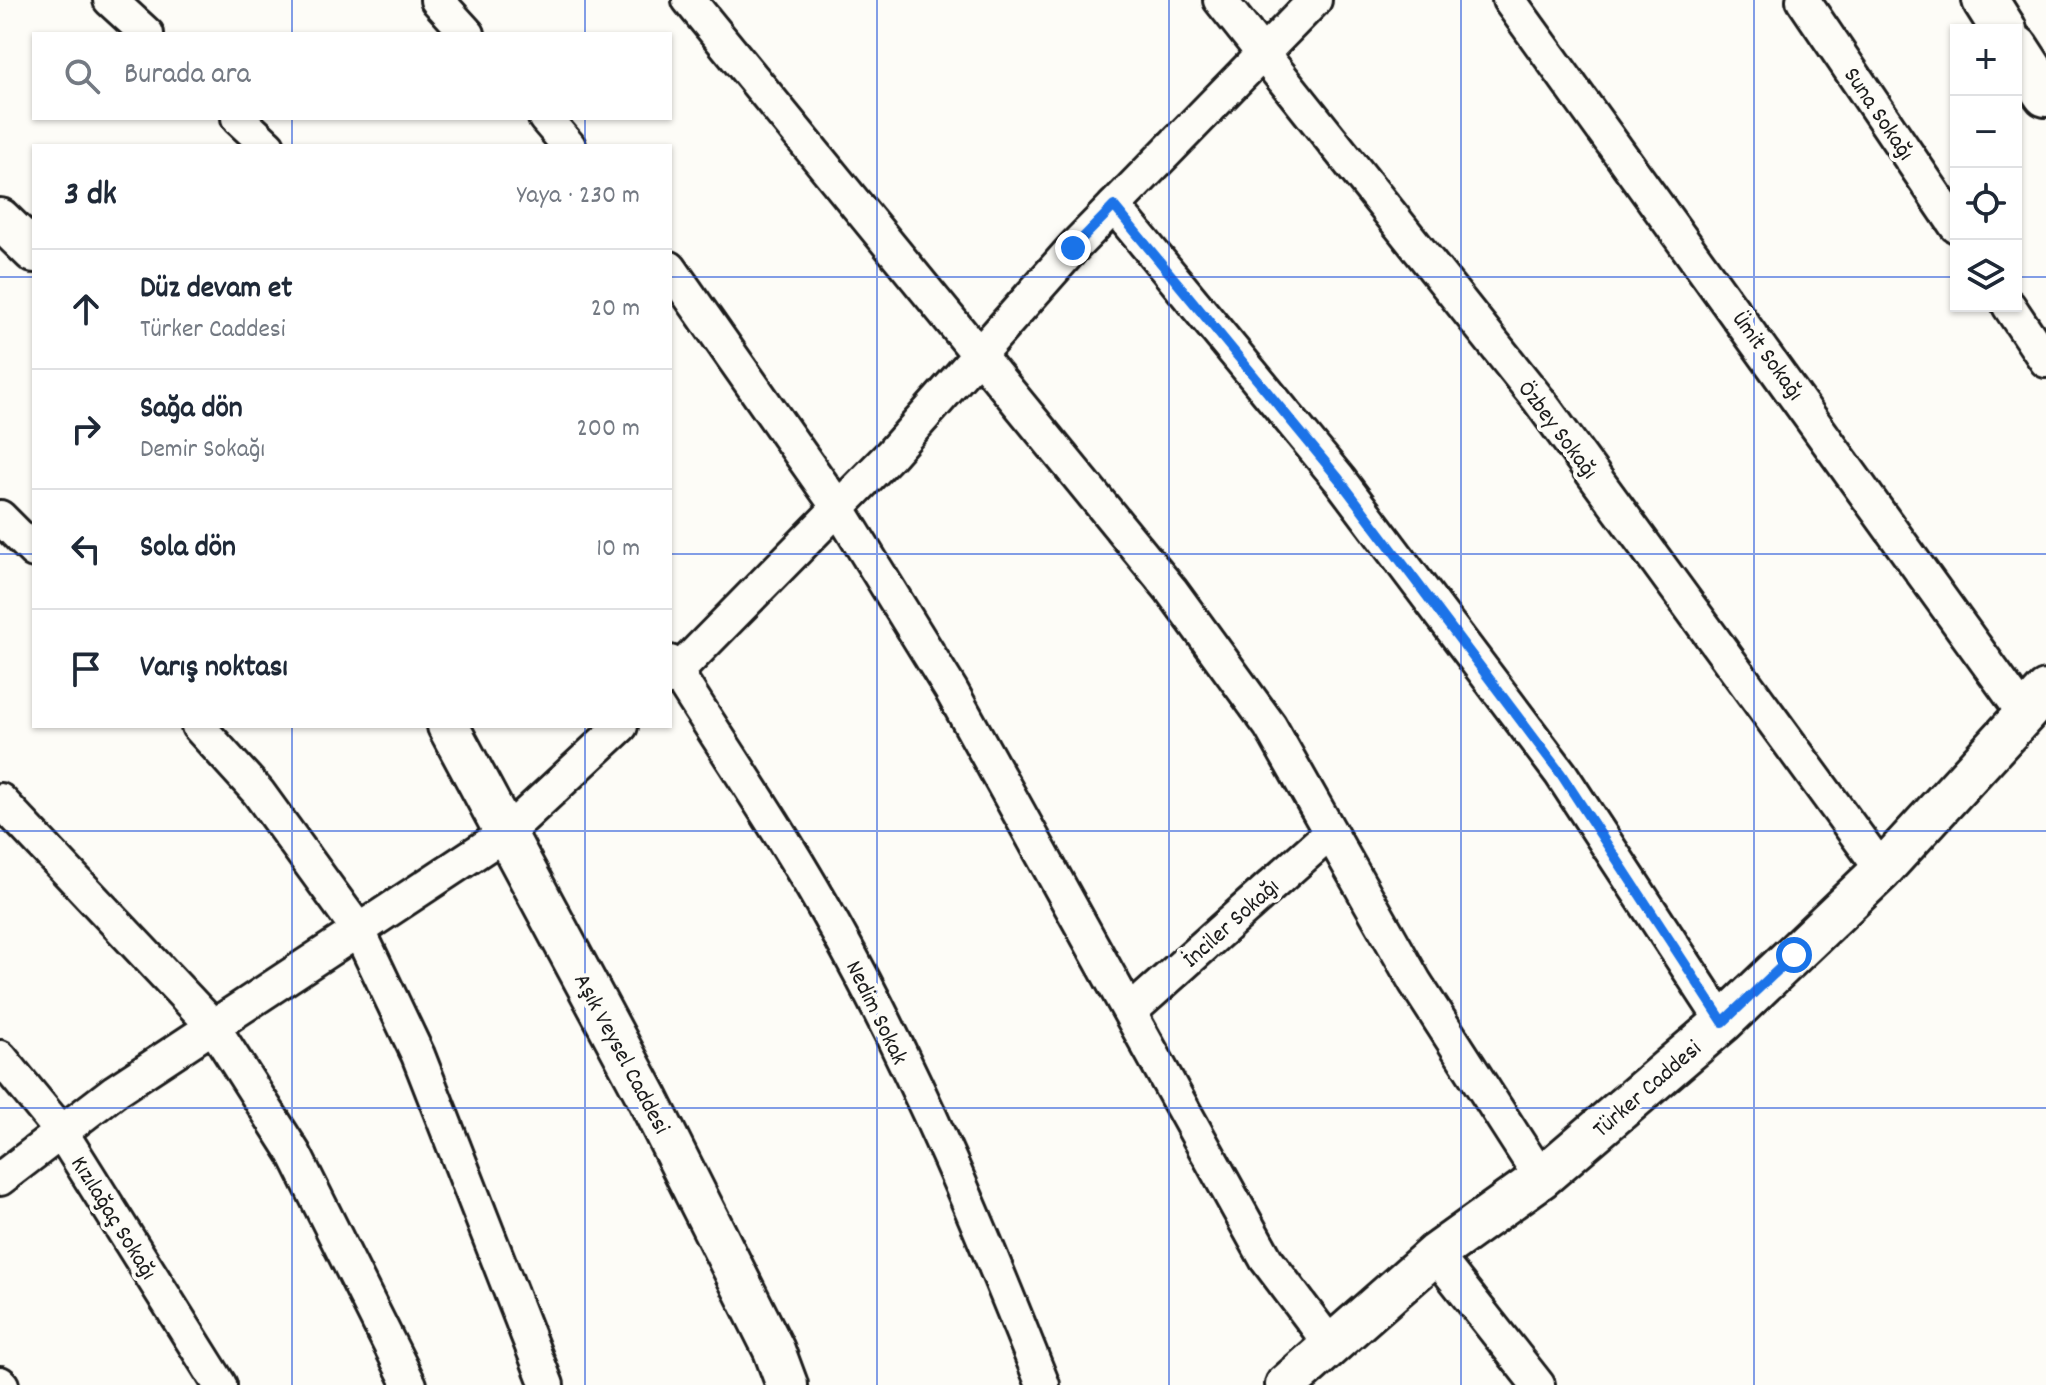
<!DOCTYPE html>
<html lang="tr">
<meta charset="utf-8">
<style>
:root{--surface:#fff;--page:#f6f6f7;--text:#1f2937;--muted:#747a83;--line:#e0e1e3}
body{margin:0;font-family:Dekko,sans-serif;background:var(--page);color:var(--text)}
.controls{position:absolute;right:24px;top:24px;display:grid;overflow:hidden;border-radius:0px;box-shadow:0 2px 6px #0004}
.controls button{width:72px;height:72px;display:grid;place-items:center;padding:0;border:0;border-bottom:2px solid var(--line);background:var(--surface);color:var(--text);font:40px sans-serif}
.stop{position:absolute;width:24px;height:24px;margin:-18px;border:6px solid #1a73e8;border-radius:50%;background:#fff}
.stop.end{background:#1a73e8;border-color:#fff;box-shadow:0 2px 8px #0008}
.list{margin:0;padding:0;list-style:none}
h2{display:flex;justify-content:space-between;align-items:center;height:104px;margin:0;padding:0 32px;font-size:34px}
h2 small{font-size:26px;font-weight:400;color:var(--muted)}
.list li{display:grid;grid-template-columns:52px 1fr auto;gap:24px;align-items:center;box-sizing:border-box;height:120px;padding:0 32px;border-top:2px solid var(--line)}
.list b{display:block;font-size:30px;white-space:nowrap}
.list p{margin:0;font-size:26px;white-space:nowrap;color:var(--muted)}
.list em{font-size:26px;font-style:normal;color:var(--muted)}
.icon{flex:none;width:44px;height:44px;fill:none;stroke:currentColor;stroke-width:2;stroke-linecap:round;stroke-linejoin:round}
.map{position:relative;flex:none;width:2046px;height:1385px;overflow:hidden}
.search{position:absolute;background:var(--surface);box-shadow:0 2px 6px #0004;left:32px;top:32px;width:640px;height:88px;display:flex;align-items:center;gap:20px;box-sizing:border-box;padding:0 28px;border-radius:0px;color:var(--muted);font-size:30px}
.panel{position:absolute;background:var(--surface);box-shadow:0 2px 6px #0004;left:32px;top:144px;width:640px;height:584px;border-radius:0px}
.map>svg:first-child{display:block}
</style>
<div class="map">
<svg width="2046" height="1385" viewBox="0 0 2046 1385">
<rect width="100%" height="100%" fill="#fdfcf7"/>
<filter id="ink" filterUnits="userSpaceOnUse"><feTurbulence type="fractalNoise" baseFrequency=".0125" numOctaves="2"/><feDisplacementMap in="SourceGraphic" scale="16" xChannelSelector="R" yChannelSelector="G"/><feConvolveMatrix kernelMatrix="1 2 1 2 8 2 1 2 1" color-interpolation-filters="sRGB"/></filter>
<g filter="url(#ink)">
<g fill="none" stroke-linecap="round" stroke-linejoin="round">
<g stroke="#1c1c1c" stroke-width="38">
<g id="minor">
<polyline points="110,0 147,34"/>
<polyline points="437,0 468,34"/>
<polyline points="689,0 1171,590 1270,726 1415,982 1541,1178"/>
<polyline points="1220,0 1538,399 1882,870"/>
<polyline points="1509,0 2024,714"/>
<polyline points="1803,0 1956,226"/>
<polyline points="238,118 268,146"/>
<polyline points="545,118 569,146"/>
<polyline points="1114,206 1339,479 1561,774 1723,1022"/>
<polyline points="670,268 839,509 951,690 1266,1259 1330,1344"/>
<polyline points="2009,306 2046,361"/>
<polyline points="0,517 34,551"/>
<path d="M670,662C726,752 786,838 837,931C918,1076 982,1231 1043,1385"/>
<polyline points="670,679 890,455 1073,248 1315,0"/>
<polyline points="198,726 258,792 359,931 418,1055 547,1385"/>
<polyline points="0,800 213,1026 294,1153 410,1385"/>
<polyline points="1130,1012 1330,833"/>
<polyline points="0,1057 60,1130 220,1385"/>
<polyline points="0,1179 115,1091 506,833 621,726"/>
<polyline points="1435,1254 1538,1385"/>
<polyline points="0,1383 2,1385"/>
</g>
</g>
<g stroke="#1c1c1c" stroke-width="46">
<g id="tertiary">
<polyline points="0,219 34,252"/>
<polyline points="448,726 647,1097 774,1350 787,1385"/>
<polyline points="1286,1385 1435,1254 1541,1178 1723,1022 1882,870 2046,691"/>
</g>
</g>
<g stroke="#1c1c1c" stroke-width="50">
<g id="secondary">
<polyline points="1985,0 2004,30"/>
<polyline points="2016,48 2046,94"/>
</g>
</g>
<use href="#minor" stroke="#fdfcf7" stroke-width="32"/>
<use href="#tertiary" stroke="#fdfcf7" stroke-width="40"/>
<use href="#secondary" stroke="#fdfcf7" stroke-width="44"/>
</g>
</g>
<g fill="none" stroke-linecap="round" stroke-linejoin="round" filter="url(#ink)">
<polyline stroke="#1a73e8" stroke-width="10" points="1073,248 1114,206 1339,479 1561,774 1723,1022 1794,955"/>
</g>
<path fill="none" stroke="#1d4ed8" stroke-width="2" stroke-opacity="0.55" d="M292,0V34M585,0V34M877,0V1385M1169,0V1385M1461,0V1385M1754,0V1385M292,118V146M585,118V146M0,277H34M670,277H1956M2016,277H2046M0,554H34M670,554H2046M292,726V1385M585,726V1385M0,831H2046M0,1108H2046"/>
<g text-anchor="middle" stroke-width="8" stroke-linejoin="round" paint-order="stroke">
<g font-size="24" fill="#1c1c1c" stroke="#fdfcf7">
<text transform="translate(1880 113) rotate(56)" y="8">Suna Sokağı</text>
<text transform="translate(1769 355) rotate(54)" y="8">Ümit Sokağı</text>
<text transform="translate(1559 429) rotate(53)" y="8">Özbey Sokağı</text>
<text transform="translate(1230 922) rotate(-42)" y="8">İnciler Sokağı</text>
<text transform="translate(878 1012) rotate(64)" y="8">Nedim Sokak</text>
<text transform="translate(623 1053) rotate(62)" y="8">Aşık Veysel Caddesi</text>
<text transform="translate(1646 1088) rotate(-41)" y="8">Türker Caddesi</text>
<text transform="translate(115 1217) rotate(58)" y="8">Kızılağaç Sokağı</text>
</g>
</g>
</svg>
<div class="controls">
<button>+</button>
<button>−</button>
<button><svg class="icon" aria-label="locate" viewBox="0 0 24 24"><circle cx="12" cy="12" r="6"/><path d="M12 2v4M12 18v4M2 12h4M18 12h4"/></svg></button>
<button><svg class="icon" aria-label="layers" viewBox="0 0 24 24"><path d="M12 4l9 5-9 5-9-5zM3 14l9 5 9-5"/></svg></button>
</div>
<div class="stop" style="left:1794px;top:955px"></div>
<div class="stop end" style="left:1073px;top:248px"></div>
<div class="search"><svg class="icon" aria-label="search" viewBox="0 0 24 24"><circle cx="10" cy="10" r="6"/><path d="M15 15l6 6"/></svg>Burada ara</div>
<section class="panel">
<h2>3 dk<small>Yaya · 230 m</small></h2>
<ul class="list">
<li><svg class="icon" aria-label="ahead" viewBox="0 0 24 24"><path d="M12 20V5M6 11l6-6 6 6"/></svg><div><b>Düz devam et</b><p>Türker Caddesi</p></div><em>20 m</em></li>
<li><svg class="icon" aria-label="right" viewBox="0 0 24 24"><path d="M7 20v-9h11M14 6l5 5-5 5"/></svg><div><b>Sağa dön</b><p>Demir Sokağı</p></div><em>200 m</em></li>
<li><svg class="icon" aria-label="left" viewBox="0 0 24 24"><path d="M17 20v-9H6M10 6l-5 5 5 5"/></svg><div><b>Sola dön</b></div><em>10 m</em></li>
<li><svg class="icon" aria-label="arrive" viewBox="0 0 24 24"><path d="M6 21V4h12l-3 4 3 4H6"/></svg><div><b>Varış noktası</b></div></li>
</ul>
</section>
</div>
